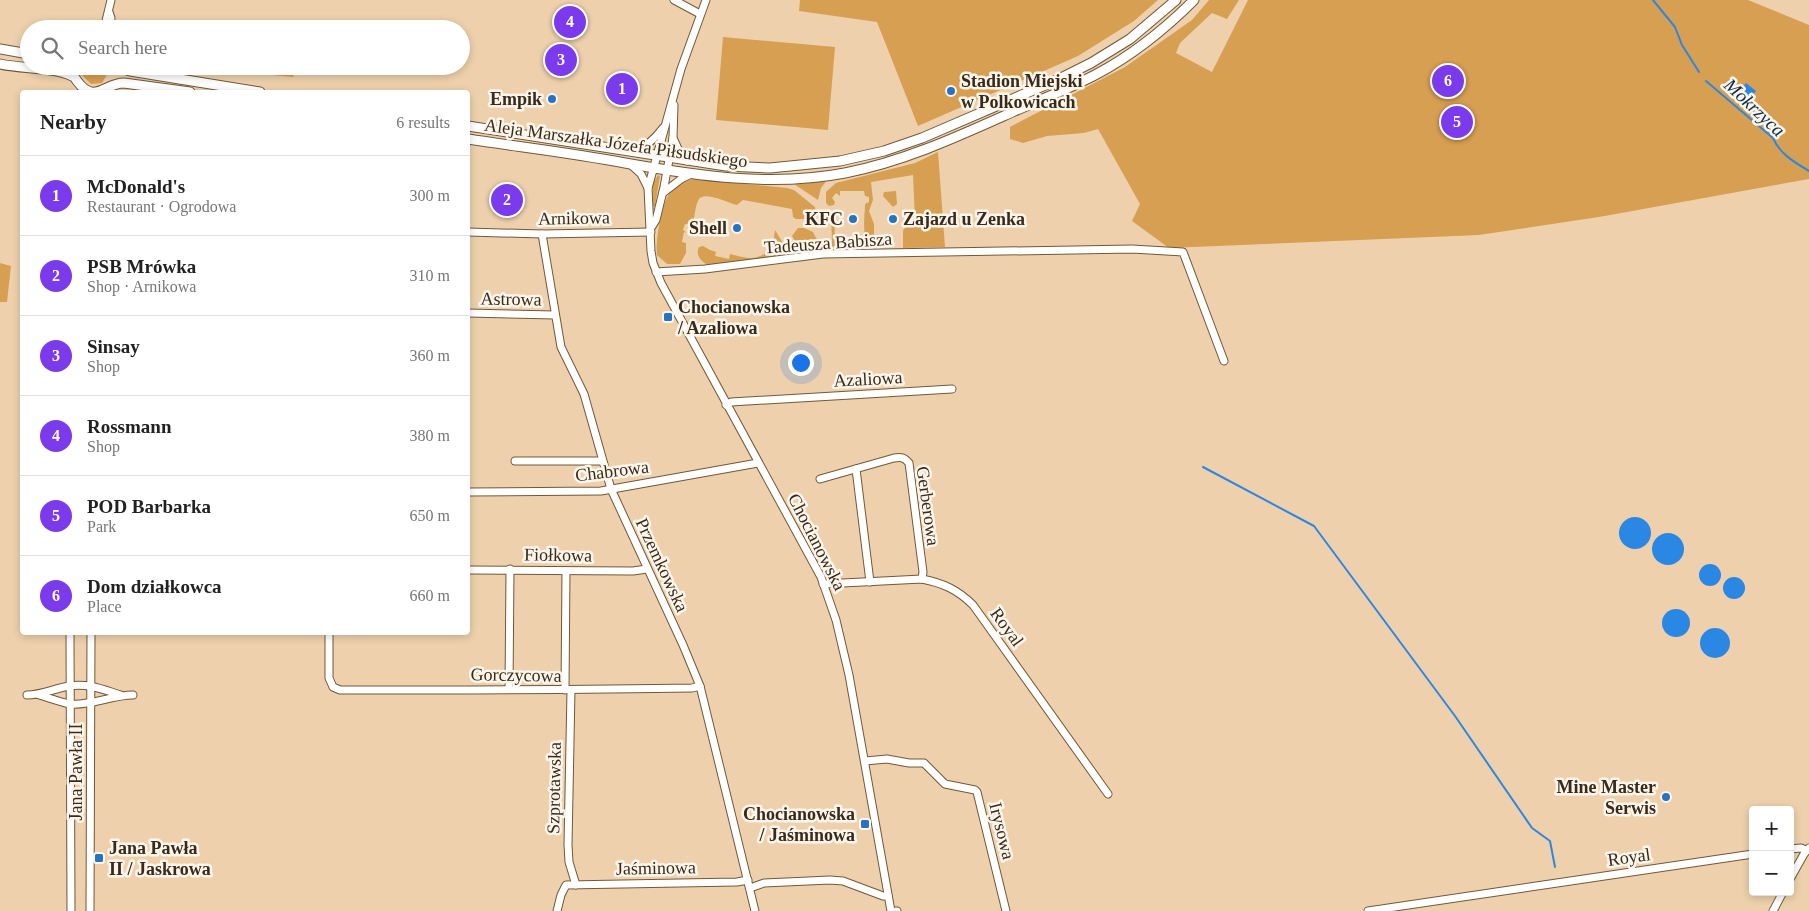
<!DOCTYPE html>
<meta charset="utf-8">
<style>
:root{--surface:#fff;--page:#f6f6f6;--text:#222;--muted:#767676;--line:#e0e0e0;--accent:#7c3aed}
body{margin:0;font-family:"Times New Roman",serif;background:var(--page);color:var(--text)}
.controls{position:absolute;right:15px;bottom:15px;display:grid;overflow:hidden;border-radius:5px;box-shadow:0 2px 8px #0003}
.controls button{width:45px;height:45px;display:grid;place-items:center;padding:0;border:0;border-bottom:1px solid var(--line);background:var(--surface);color:var(--text);font:25px sans-serif}
.you{position:absolute;left:800px;top:362px;width:18px;height:18px;margin:-12px;border:4px solid #fff;border-radius:50%;background:#1a73e8;box-shadow:0 0 0 8px #1a73e833}
.badge{display:grid;place-items:center;width:32px;height:32px;border-radius:50%;background:var(--accent);color:#fff;font-size:16px;font-weight:700}
.pin{position:absolute;translate:-50% -50%;border:2px solid #fff;box-shadow:0 1px 5px #0006}
.list{margin:0;padding:0;list-style:none}
h2{display:flex;justify-content:space-between;align-items:center;height:65px;margin:0;padding:0 20px;font-size:21px}
h2 small{font-size:16px;font-weight:400;color:var(--muted)}
.list li{display:grid;grid-template-columns:32px 1fr auto;gap:15px;align-items:center;box-sizing:border-box;height:80px;padding:0 20px;border-top:1px solid var(--line)}
.list b{display:block;font-size:19px;white-space:nowrap}
.list p{margin:0;font-size:16px;white-space:nowrap;color:var(--muted)}
.list em{font-size:16px;font-style:normal;color:var(--muted)}
.icon{flex:none;width:28px;height:28px;fill:none;stroke:currentColor;stroke-width:2;stroke-linecap:round;stroke-linejoin:round}
.map{position:relative;flex:none;width:1809px;height:911px;overflow:hidden}
.search{position:absolute;background:var(--surface);box-shadow:0 2px 8px #0003;left:20px;top:20px;width:450px;height:55px;display:flex;align-items:center;gap:12px;box-sizing:border-box;padding:0 18px;border-radius:28px;color:var(--muted);font-size:19px}
.panel{position:absolute;background:var(--surface);box-shadow:0 2px 8px #0003;left:20px;top:90px;width:450px;height:545px;border-radius:5px}
.map>svg:first-child{display:block}
</style>
<div class="map">
<svg width="1809" height="911" viewBox="0 0 1809 911">
<rect width="100%" height="100%" fill="#eed1ac"/>
<g fill="#d79f52">
<polygon points="800,0 1158,0 1134,21 1078,56 918,126 877,22 799,11"/>
<polygon points="1209,0 1239,0 1227,19 1212,13 1180,43 1176,53 1212,72 1248,0 1748,0 1809,25 1809,179 1599,217 1479,235 1169,248 1132,221 1140,204 1098,129 1084,133 1047,136 1023,143 1010,139 1010,127 1125,67 1192,20"/>
<polygon points="723,37 835,47 828,130 716,120"/>
<polygon points="78,66 102,66 108,73 102,83 91,84 77,70"/>
<polygon points="194,66 288,66 294,77 193,68"/>
<path d="M938,152L945,247L903,248V230L915,219L913,175L871,182L873,200L869,211L874,224V249C860,243 865,216 865,204L869,202V197L865,196L864,191H840V196L836,193L832,198L835,202L834,205L829,206L826,203V192L836,183L915,163Z"/>
<polygon points="658,175 660,176 655,206 652,207 653,183"/>
<path d="M695,179L787,188L794,190L815,207L816,214L812,219H796L793,217L792,209L743,200L737,205C728,203 705,191 699,199C695,205 695,216 693,223L692,225L685,224L683,230L687,233L684,232L682,242L686,243V253L680,264H667L657,255C655,241 662,202 671,191C677,184 686,180 695,179Z"/>
<polygon points="827,180 821,188 818,200 794,184"/>
<polygon points="896,191 897,204 893,207 883,196 884,192"/>
<polygon points="834,216 835,239 838,242 838,251 858,250 859,244 862,246 861,251 833,252 830,250 829,245 832,241 831,217"/>
<path d="M798,228H804L813,232L817,240L816,249L812,251L708,265C701,262 695,254 699,247L703,246L710,250L716,252L715,256L729,259L730,254C741,257 754,261 764,254L765,251H772L775,230L789,253L801,251L792,236Z"/>
<polygon points="0,263 11,266 7,302 0,302"/>
</g>
<g fill="#2b87e4">
<polygon points="1746,83 1756,91 1747,102 1737,94"/>
<circle cx="1635" cy="533" r="16"/>
<circle cx="1668" cy="549" r="16"/>
<circle cx="1710" cy="575" r="11"/>
<circle cx="1734" cy="588" r="11"/>
<circle cx="1676" cy="623" r="14"/>
<circle cx="1715" cy="643" r="15"/>
</g>
<g fill="none" stroke-linecap="round" stroke-linejoin="round">
<g stroke="#2b87e4" stroke-width="2">
<polyline points="1653,0 1675,27 1682,45 1699,72"/>
<path d="M1706,81L1773,138C1780,154 1794,162 1809,171"/>
<polyline points="1203,467 1314,526 1455,716 1532,828 1550,841 1555,867"/>
</g>
<g stroke="#715837" stroke-width="9">
<g id="minor">
<polyline points="674,0 700,14"/>
<polyline points="706,0 681,69 648,188 651,251 653,263 661,283 821,577 836,620 849,675 891,911"/>
<polyline points="109,12 111,18 110,29"/>
<polyline points="104,29 111,0"/>
<polyline points="673,138 679,151 687,161"/>
<path d="M633,152C646,147 655,139 663,128"/>
<polyline points="631,165 641,174 648,188"/>
<polyline points="663,193 681,179 691,174"/>
<polyline points="651,228 656,220 664,187 673,138 674,105"/>
<polyline points="468,232 542,234 651,232"/>
<polyline points="542,234 561,347 584,394 611,489 683,645 700,686 755,911"/>
<polyline points="656,272 705,269 823,254 1132,249 1183,252 1224,361"/>
<polyline points="468,313 555,315"/>
<polyline points="726,405 731,402 952,389"/>
<polyline points="515,461 602,461"/>
<polyline points="856,469 870,582"/>
<path d="M820,479L894,458C901,457 904,457 909,463L923,572L922,579"/>
<polyline points="468,492 601,491 758,463"/>
<polyline points="468,570 633,571 647,569"/>
<path d="M823,584L922,579C943,583 958,590 973,605L1108,794"/>
<polyline points="70,632 71,911"/>
<path d="M329,632V678L333,687L340,690C458,690 575,690 692,688L700,686"/>
<polyline points="509,689 510,569"/>
<polyline points="565,690 566,571"/>
<polyline points="571,690 568,845 569,862 576,885"/>
<path d="M27,695C42,695 55,688 70,686C88,683 104,690 121,695"/>
<path d="M39,695C49,698 60,702 70,704C91,706 112,695 133,695"/>
<polyline points="865,761 887,759 909,763 924,763 945,784 975,790 977,792 1006,911"/>
<polyline points="1790,849 1801,848 1806,850"/>
<polyline points="1790,879 1804,854 1809,848"/>
<polyline points="750,888 764,883 830,880 843,881 883,896 888,896"/>
<polyline points="90,911 91,632"/>
<polyline points="557,911 561,895 566,885 737,882 748,880"/>
<polyline points="896,911 897,911"/>
<polyline points="1368,911 1753,854"/>
<polyline points="1773,911 1783,892"/>
</g>
</g>
<g stroke="#715837" stroke-width="11">
<g id="major">
<polyline points="0,49 29,54"/>
<path d="M0,64C22,69 55,67 72,76"/>
<path d="M72,66C72,74 73,75 77,81C95,105 104,83 124,83L190,92"/>
<polyline points="115,66 130,71 260,92"/>
<polyline points="468,126 726,166 770,168 840,161 884,151 922,138 1059,79 1091,63 1130,39 1176,0"/>
<path d="M468,139C520,147 573,153 625,163C698,176 772,187 845,173C906,161 961,135 1017,110C1043,99 1070,88 1095,75C1131,56 1165,29 1194,0"/>
</g>
</g>
<use href="#minor" stroke="#fff" stroke-width="7"/>
<use href="#major" stroke="#fff" stroke-width="9"/>
</g>
<g fill="#2773c3" stroke="#fef5ea" stroke-width="2">
<circle cx="951" cy="91" r="5"/>
<circle cx="552" cy="99" r="5"/>
<circle cx="853" cy="219" r="5"/>
<circle cx="893" cy="219" r="5"/>
<circle cx="737" cy="228" r="5"/>
<rect x="663" y="312" width="10" height="10" rx="2.5"/>
<circle cx="1666" cy="797" r="5"/>
<rect x="860" y="819" width="10" height="10" rx="2.5"/>
<rect x="94" y="853" width="10" height="10" rx="2.5"/>
</g>
<g text-anchor="middle" stroke-width="5" stroke-linejoin="round" paint-order="stroke">
<g font-size="18" font-weight="bold" fill="#362b1d" stroke="#fef5ea" text-anchor="end">
<text x="961" y="87" text-anchor="start">Stadion Miejski<tspan x="961" dy="21">w Polkowicach</tspan></text>
<text x="542" y="105">Empik</text>
<text x="843" y="225">KFC</text>
<text x="903" y="225" text-anchor="start">Zajazd u Zenka</text>
<text x="727" y="234">Shell</text>
<text x="678" y="313" text-anchor="start">Chocianowska<tspan x="678" dy="21">/ Azaliowa</tspan></text>
<text x="1656" y="793">Mine Master<tspan x="1656" dy="21">Serwis</tspan></text>
<text x="855" y="820">Chocianowska<tspan x="855" dy="21">/ Jaśminowa</tspan></text>
<text x="109" y="854" text-anchor="start">Jana Pawła<tspan x="109" dy="21">II / Jaskrowa</tspan></text>
</g>
<g font-size="18" fill="#362b1d" stroke="#fef5ea">
<text transform="translate(616 143) rotate(8)" y="6">Aleja Marszałka Józefa Piłsudskiego</text>
<text transform="translate(574 218) rotate(-1)" y="6">Arnikowa</text>
<text transform="translate(828 243) rotate(-4)" y="6">Tadeusza Babisza</text>
<text transform="translate(511 299) rotate(1)" y="6">Astrowa</text>
<text transform="translate(868 379) rotate(-3)" y="6">Azaliowa</text>
<text transform="translate(612 471) rotate(-7)" y="6">Chabrowa</text>
<text transform="translate(928 506) rotate(82)" y="6">Gerberowa</text>
<text transform="translate(817 542) rotate(63)" y="6">Chocianowska</text>
<text transform="translate(558 555) rotate(1)" y="6">Fiołkowa</text>
<text transform="translate(662 565) rotate(65)" y="6">Przemkowska</text>
<text transform="translate(1007 627) rotate(54)" y="6">Royal</text>
<text transform="translate(516 675) rotate(1)" y="6">Gorczycowa</text>
<text transform="translate(76 772) rotate(-90)" y="6">Jana Pawła II</text>
<text transform="translate(554 788) rotate(-89)" y="6">Szprotawska</text>
<text transform="translate(1002 831) rotate(76)" y="6">Irysowa</text>
<text transform="translate(1629 857) rotate(-8)" y="6">Royal</text>
<text transform="translate(656 868) rotate(-1)" y="6">Jaśminowa</text>
</g>
<g font-size="19" font-style="italic" fill="#092c51" stroke="#fef5ea">
<text transform="translate(1755 107) rotate(43)" y="7">Mokrzyca</text>
</g>
</g>
</svg>
<div class="controls">
<button>+</button>
<button>−</button>
</div>
<div class="you"></div>
<div class="pin badge" style="left:622px;top:89px">1</div>
<div class="pin badge" style="left:507px;top:200px">2</div>
<div class="pin badge" style="left:561px;top:60px">3</div>
<div class="pin badge" style="left:570px;top:22px">4</div>
<div class="pin badge" style="left:1457px;top:122px">5</div>
<div class="pin badge" style="left:1448px;top:81px">6</div>
<div class="search"><svg class="icon" aria-label="search" viewBox="0 0 24 24"><circle cx="10" cy="10" r="6"/><path d="M15 15l6 6"/></svg>Search here</div>
<section class="panel">
<h2>Nearby<small>6 results</small></h2>
<ul class="list">
<li><span class="badge">1</span><div><b>McDonald's</b><p>Restaurant · Ogrodowa</p></div><em>300 m</em></li>
<li><span class="badge">2</span><div><b>PSB Mrówka</b><p>Shop · Arnikowa</p></div><em>310 m</em></li>
<li><span class="badge">3</span><div><b>Sinsay</b><p>Shop</p></div><em>360 m</em></li>
<li><span class="badge">4</span><div><b>Rossmann</b><p>Shop</p></div><em>380 m</em></li>
<li><span class="badge">5</span><div><b>POD Barbarka</b><p>Park</p></div><em>650 m</em></li>
<li><span class="badge">6</span><div><b>Dom działkowca</b><p>Place</p></div><em>660 m</em></li>
</ul>
</section>
</div>
